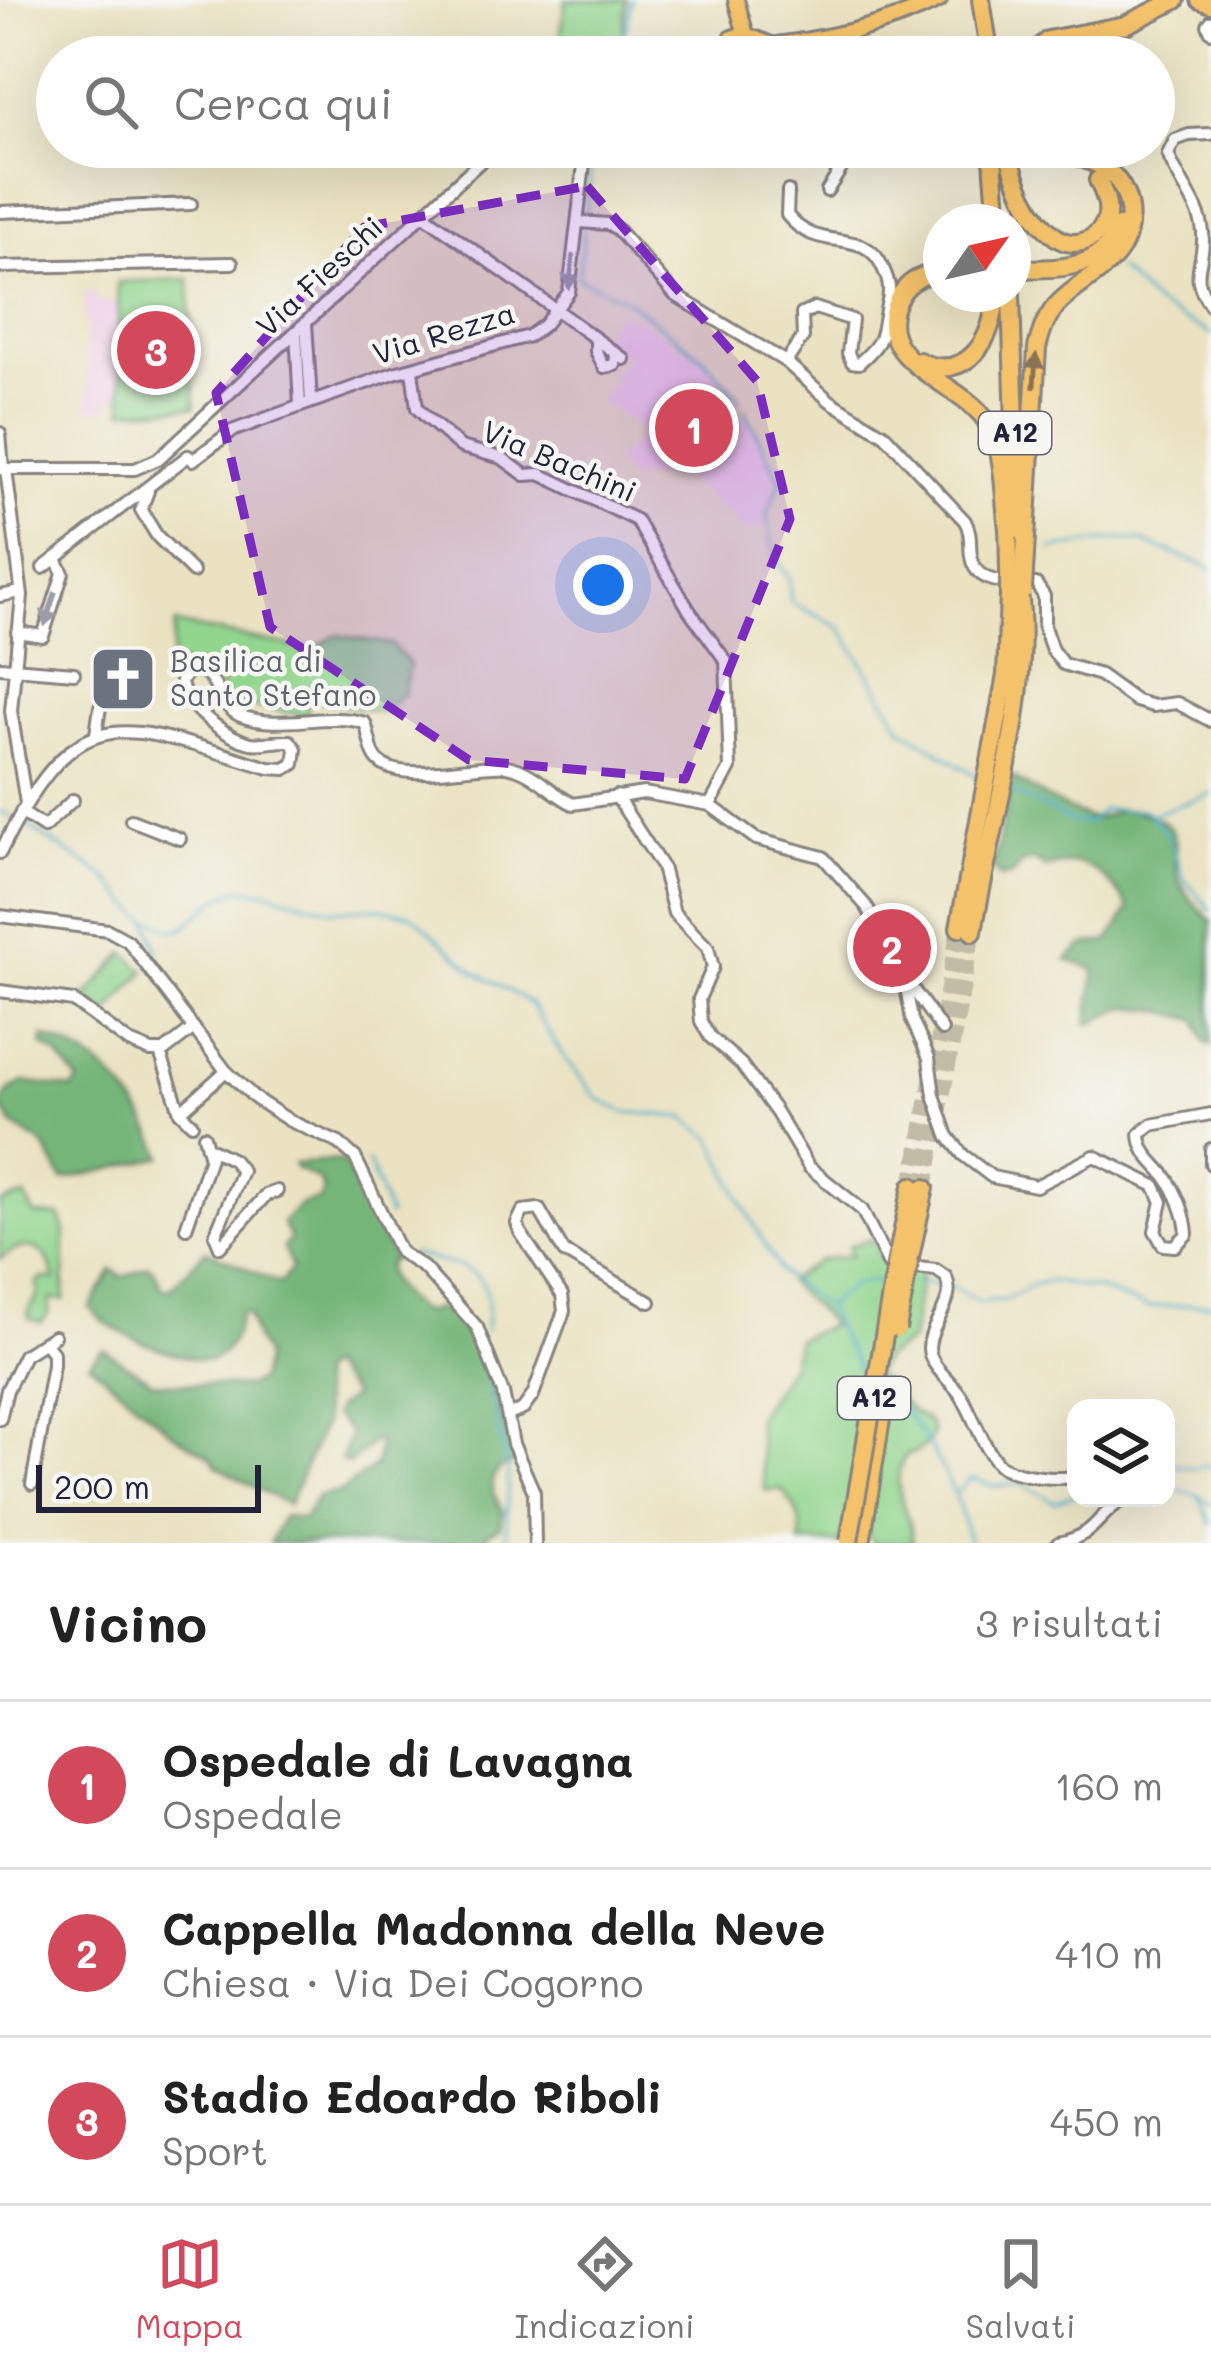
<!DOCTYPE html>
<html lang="it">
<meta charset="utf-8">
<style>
:root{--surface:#fff;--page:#f2f2f2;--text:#222;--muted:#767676;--line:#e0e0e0;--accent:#d1495b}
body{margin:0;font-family:Mali,sans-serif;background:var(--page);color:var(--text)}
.controls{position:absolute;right:36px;bottom:36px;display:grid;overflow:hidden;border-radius:24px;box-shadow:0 12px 48px #0002}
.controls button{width:108px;height:108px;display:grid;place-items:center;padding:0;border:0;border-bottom:3px solid var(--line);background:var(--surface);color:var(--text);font:60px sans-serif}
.compass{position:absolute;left:923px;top:204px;width:108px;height:108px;border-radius:50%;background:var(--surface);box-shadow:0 12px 48px #0002;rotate:56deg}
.scale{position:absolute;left:36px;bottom:30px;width:225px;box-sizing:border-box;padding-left:12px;border:6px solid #22223b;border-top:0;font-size:33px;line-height:42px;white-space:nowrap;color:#22223b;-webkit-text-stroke:9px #f6f6f2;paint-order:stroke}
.you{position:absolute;left:603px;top:585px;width:42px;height:42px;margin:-30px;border:9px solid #fff;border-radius:50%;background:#1a73e8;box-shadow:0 0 0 18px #1a73e833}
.badge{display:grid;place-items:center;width:78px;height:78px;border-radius:50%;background:var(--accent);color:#fff;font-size:39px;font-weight:700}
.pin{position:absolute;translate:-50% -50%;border:6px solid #fff;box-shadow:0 3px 12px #0006}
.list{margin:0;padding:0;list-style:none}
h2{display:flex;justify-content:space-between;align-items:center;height:156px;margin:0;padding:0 48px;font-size:51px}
h2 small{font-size:39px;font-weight:400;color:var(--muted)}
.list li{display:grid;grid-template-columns:78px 1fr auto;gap:36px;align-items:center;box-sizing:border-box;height:168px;padding:0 48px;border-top:3px solid var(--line)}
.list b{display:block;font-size:45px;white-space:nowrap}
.list p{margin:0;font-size:39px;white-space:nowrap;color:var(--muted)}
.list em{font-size:39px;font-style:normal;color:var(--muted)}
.icon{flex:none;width:66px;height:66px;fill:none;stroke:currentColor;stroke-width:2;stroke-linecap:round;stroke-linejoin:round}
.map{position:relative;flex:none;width:1211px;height:1543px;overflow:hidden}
.search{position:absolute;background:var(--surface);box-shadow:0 12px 48px #0002;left:36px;right:36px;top:36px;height:132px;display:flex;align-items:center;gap:30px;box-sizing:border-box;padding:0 42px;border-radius:66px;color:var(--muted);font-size:45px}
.sheet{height:660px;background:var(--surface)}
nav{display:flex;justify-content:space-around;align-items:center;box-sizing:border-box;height:168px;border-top:3px solid var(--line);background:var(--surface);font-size:33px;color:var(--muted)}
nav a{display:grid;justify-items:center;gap:6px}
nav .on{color:var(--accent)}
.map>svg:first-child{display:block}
</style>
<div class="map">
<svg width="1211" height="1543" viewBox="0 0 1211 1543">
<rect width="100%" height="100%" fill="#f6f6f2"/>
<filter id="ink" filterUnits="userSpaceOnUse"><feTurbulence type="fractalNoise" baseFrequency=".00833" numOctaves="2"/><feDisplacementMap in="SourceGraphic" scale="24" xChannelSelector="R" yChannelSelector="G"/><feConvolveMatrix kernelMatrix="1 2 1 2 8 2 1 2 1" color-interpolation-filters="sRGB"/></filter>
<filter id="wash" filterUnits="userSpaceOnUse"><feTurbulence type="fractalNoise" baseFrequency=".004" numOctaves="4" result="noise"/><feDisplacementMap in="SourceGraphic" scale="48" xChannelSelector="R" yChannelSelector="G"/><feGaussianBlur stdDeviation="2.7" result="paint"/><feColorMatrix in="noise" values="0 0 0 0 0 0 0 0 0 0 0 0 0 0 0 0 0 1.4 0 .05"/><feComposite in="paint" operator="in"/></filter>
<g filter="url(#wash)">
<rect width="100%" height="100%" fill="#eae2c1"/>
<g fill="#efd0e6">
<polygon points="96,292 97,303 118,301 122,398 109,399 109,409 88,410 84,293"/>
<polygon points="617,313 640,319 703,362 738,404 734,420 746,418 776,474 774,496 764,512 765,526 749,532 678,472 630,480 615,460 644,435 612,407 598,403 615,382 610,377 626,357 600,336"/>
</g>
<g fill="#92d58d" stroke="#5a7c64" stroke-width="3">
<polygon points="566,0 627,0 620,52 599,57 557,57"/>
<polygon points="189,279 195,407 123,410 117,282"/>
<polygon points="175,624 312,650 336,635 391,644 409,664 403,694 382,712 309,700 307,716 232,703 222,693 214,668 170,664"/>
<polygon points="125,953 145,971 106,1015 86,997"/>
<path d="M25,1196L34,1215L60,1216L65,1232L64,1300L50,1299L49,1313L41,1323L29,1318L28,1312L38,1295L37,1282L43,1278L55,1280C47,1246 29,1237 0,1259V1203Z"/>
<path d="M872,1239L885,1266L921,1271L911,1341L885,1357L874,1375C896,1386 894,1394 909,1409C914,1414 921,1415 926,1420C942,1437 921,1452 906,1455C886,1484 911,1513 913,1543H873L869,1535L845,1531L840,1543H800C805,1524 794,1503 781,1489L765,1490L756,1417L791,1364L797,1339L832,1325L787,1282L819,1260L851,1256L848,1246Z"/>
</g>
<g fill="#75b678" stroke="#4c6c5a" stroke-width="3">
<path d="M1013,777C1036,792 1061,808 1087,817C1102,822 1108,812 1122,810C1133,809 1158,817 1166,824C1182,839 1172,856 1178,876C1184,895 1197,906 1211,920V1045L1206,1043L1197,1020L1158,1010L1127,1007L1088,1024L1095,969L1067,960L1084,945L1109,941L1129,909C1121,892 1095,865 1075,863C1066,862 1055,867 1045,867L1034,860L1022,863L1013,874L1001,878L993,868Z"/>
<path d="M44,1037C101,1054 143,1103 163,1157L63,1180L44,1146L13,1125L1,1106L8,1092L23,1082L72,1089L79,1082L58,1055L42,1045Z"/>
<path d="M342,1160L394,1258L387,1265C386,1284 407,1303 423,1313L441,1308L482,1351L517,1463L501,1468L492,1479L493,1493L503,1512L500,1527L488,1533L485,1543H270L283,1516L304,1519L316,1497L342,1491L376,1465L379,1443L376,1440L349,1464L341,1461L350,1434L334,1415L337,1407L353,1396L328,1366L319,1373L324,1423L288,1505L218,1467L210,1456L176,1436L89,1363L103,1349L153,1382L247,1387L259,1380L265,1356L255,1339L248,1314L241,1313C236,1333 230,1354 209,1361C173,1356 114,1336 90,1308L112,1270L124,1277L148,1266L154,1270L163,1289H170L206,1250L280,1284L292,1268L283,1248L290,1238L282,1223L301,1204L319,1200L324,1190L319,1180L296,1169L294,1164Z"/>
</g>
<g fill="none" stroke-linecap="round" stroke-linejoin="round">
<g stroke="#4aaeca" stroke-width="3">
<polyline points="621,53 632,0"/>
<polyline points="586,215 593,147"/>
<polyline points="584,229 578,278 627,300 701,356 740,398"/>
<polyline points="1118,269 1156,305 1211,334"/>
<polyline points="745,410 781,481 767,516 776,560 789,578 791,602 841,628 902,728 981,779"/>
<polyline points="1052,549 1116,539 1141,541 1211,568"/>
<polyline points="1007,789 1073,822 1088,823 1103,809 1143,810 1151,815 1170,838 1184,879 1211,910"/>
<polyline points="0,811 15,819"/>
<polyline points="1151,815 1211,794"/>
<polyline points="23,823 106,877 140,915 173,930 182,929 219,898 240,889 269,892 333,910 380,908 412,915 474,971 530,1003 561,1053 598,1099 625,1112 683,1117 713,1139 740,1199 781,1273 825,1307 861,1374 871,1382"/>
<polyline points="148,920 158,952"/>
<polyline points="368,1162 389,1216"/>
<path d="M412,1254C463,1269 498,1264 485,1331"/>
<polyline points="915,1282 941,1285"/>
<polyline points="951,1286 978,1302 1006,1300 1035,1284 1050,1281 1100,1290 1147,1307 1211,1304"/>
<polyline points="827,1305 853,1285 887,1280"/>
<polyline points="484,1358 508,1472 506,1543"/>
<path d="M893,1398C930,1440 958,1488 969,1543"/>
<polyline points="1166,1464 1195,1468 1211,1466"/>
<polyline points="1166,1488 1198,1495 1211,1504"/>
<polyline points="955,1493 972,1478 994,1486 1022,1484 1055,1502 1076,1494"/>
<polyline points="1199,1496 1211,1524"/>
</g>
</g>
</g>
<g filter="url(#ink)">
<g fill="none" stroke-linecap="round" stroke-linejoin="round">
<g stroke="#c2bca6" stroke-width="16" stroke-dasharray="16 8" stroke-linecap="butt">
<polyline points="912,1186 959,928"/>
<polyline points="925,1188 973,932"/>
</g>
<g stroke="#86827e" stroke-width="16">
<g id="minor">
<polyline points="1211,21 1208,25 1211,32"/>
<polyline points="648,57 736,49"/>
<path d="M1211,134L1189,135L1175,140L1168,154C1177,180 1201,205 1203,233C1205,267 1187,273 1211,306"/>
<polyline points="783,147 793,155 809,147"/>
<polyline points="827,191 855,147"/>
<polyline points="0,212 191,204"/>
<polyline points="423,214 624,359"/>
<path d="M579,222L608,224L617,229L675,295L786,362L830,401L885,435L965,521C973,535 968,546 972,561C979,587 1016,582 1036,584L1044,596V627L1052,650L1063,664L1100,675L1136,701L1153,706L1177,703L1211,721"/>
<polyline points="0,267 232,263"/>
<polyline points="306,323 311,401"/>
<polyline points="296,332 300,406"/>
<polyline points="596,339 596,351 604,367 615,365 616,354"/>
<path d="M786,362L803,337L802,314L815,308L852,320L848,353L852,362L859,363C886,339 880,337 887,305C891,290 889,281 883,268C864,224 819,256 787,215L788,191"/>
<polyline points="412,370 417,408 427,418 461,447 502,458 525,475 540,474 636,520 689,610 726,661 730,768 710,805"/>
<polyline points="0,433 3,469"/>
<polyline points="0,469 135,469 158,459 496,147"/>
<polyline points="6,469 22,596 11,711 26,803"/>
<polyline points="148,491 141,510 157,536 193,572"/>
<polyline points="43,568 188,456 193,460 232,431 270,417 394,373 529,336 544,325 569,292 586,147"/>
<polyline points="0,596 21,592"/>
<polyline points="17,632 43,636 63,573 56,559"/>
<polyline points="0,667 74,673"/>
<polyline points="96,734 100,707"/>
<path d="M616,796L662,867L674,913L708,948L713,967L699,999L701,1021L710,1037L741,1064L776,1112L809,1167L862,1210L889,1265L936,1270L946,1277C957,1303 930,1322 929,1348C929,1365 951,1381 960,1394C972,1411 987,1458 1002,1467C1020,1476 1058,1481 1076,1476"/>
<polyline points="21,812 44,827 73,800"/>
<polyline points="131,820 180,839"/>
<path d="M0,853C79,693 120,723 269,768L285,769L294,764L296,749L290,741C277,740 263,745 251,743C227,738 184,706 181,682L188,671C219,664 213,705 241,716C281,731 326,711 365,723C369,733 370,750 376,758C396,787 476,762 507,766C534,771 549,792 573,804L644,793L710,805L756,839L823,857L867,907L877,925L891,965L906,987L912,1020L929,1058L934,1095L948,1136L963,1155L992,1177L1036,1186L1094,1156L1155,1186L1162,1202L1155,1231L1163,1245L1175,1246L1187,1234C1186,1215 1177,1193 1166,1177C1155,1162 1141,1155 1140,1134L1151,1125L1211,1114"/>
<polyline points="0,916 108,930 128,941 226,1071 256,1099 290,1121 339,1143 355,1157 400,1252 424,1268 477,1327 503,1393 513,1444 534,1492 535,1543"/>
<polyline points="903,975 942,1030"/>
<polyline points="0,991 73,1001 129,1042 151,1051 164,1051 194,1028"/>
<polyline points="160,1052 180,1112 192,1124"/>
<polyline points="180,1112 226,1071"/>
<polyline points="209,1148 233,1160 242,1171 215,1235 220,1247 266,1195 277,1191"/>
<polyline points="1211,1149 1211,1164"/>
<polyline points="186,1228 210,1158 204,1136"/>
<polyline points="509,1415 523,1409 533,1395 564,1311 562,1295 520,1232 517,1223 523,1211 539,1209 564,1252 650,1302"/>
<polyline points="0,1419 7,1390 24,1355 54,1336"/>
<polyline points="32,1484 53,1365 53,1353 45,1343"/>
<path d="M1058,1543C1098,1535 1093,1518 1125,1498"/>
</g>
</g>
<g stroke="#86827e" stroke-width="20">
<g id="major">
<polyline points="736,0 746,35"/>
<path d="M774,46L743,34L732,38L736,49C802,44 877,31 939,0"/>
</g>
</g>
<g stroke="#86827e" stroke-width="22">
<g id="highway">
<polyline points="981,0 990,57"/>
<polyline points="1200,0 1211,4"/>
<polyline points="1027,57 1048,40 1125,25 1176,0"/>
<polyline points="992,147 998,222"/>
<path d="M1007,147C1015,179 1028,217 1056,237C1075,251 1102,239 1107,216C1109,203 1103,191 1098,180"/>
<path d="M1013,269C1055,268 1102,273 1119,226"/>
<path d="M941,271C921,275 906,282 897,301C870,362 958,381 985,419C1006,448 1003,494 1008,529"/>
<polyline points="1011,294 1018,529"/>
<path d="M919,361C967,385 996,336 995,294"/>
<polyline points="1008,523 1009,570"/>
<path d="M1024,572L1037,348C1041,332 1045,319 1056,306C1073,287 1097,276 1114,258C1138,232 1134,188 1104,168C1094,162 1081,158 1070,153"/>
<polyline points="959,928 1006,675 1009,592"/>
<path d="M973,932C990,828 1033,696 1019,592"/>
<polyline points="898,1254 912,1186"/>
<polyline points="910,1257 925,1188"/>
<polyline points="861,1543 885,1395"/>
</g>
</g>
<use href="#minor" stroke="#fff" stroke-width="10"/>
<use href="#major" stroke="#f4c26a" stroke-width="14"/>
<use href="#highway" stroke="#f4c26a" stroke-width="16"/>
<g stroke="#86827e" stroke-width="22" stroke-linecap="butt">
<g id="highway-bridge">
<polyline points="1023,591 1024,572"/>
<polyline points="1009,592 1009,570"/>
<polyline points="897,1329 910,1257"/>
<polyline points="849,1541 898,1254"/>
</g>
</g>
<use href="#highway-bridge" stroke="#f4c26a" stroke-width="16"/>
</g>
<defs><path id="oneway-solid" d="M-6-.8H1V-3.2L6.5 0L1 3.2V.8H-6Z" transform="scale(3)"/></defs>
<g fill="#9c9ca7">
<use href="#oneway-solid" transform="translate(571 272) rotate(98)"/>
<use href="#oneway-solid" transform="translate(50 609) rotate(108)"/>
</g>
<use fill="#8b7252" href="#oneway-solid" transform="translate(1035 371) rotate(-86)"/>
</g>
<path fill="#7b2cbf" fill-opacity="0.2" stroke="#7b2cbf" stroke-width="9" stroke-dasharray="24 15" stroke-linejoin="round" d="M587,186L757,381L790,519L685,779L469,760L270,627L216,393L364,227Z"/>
<defs>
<g id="church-square" transform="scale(3.45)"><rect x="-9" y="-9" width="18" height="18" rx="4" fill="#6b7280" stroke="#f6f6f2"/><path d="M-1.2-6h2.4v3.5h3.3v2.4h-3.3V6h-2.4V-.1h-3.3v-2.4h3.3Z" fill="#fff"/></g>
</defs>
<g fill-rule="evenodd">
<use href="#church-square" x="123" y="679"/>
</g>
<g text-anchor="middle" stroke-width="9" stroke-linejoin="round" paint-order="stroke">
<g fill="#f6f6f2" stroke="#626272" stroke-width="3">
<rect x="979" y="412" width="72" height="42" rx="9"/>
<rect x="838" y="1377" width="72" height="42" rx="9"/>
</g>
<g font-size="27" font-weight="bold" fill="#22223b">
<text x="1015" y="442">A12</text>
<text x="874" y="1407">A12</text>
</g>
<g font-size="30" fill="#22223b" stroke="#f6f6f2">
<text transform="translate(320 277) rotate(-43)" y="10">Via Fieschi</text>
<text transform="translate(444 334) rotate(-17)" y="10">Via Rezza</text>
<text transform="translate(559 462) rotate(23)" y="10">Via Bachini</text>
</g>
<g font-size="30" fill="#5b616d" stroke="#f6f6f2" text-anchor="start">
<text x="170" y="672">Basilica di<tspan x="170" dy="34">Santo Stefano</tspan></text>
</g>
</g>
</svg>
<div class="controls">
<button><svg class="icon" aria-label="layers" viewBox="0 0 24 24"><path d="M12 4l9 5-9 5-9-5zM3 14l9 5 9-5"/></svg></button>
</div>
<svg class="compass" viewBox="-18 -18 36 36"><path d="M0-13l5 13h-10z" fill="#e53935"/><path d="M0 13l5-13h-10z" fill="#767676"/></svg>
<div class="scale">200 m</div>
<div class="you"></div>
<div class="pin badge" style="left:694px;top:428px">1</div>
<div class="pin badge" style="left:892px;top:948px">2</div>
<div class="pin badge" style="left:156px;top:350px">3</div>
<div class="search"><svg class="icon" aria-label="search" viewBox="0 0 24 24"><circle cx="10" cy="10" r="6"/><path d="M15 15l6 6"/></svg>Cerca qui</div>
</div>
<section class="sheet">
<h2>Vicino<small>3 risultati</small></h2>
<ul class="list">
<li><span class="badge">1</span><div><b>Ospedale di Lavagna</b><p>Ospedale</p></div><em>160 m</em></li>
<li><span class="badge">2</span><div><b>Cappella Madonna della Neve</b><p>Chiesa · Via Dei Cogorno</p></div><em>410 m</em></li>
<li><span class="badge">3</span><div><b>Stadio Edoardo Riboli</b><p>Sport</p></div><em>450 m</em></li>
</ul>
</section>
<nav>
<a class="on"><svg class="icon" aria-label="map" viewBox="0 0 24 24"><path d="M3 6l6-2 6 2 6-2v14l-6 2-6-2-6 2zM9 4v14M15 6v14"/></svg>Mappa</a>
<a><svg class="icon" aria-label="directions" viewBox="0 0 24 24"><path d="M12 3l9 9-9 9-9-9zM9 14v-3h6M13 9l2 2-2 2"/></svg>Indicazioni</a>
<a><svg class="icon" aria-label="saved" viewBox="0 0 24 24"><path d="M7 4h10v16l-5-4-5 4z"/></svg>Salvati</a>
</nav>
